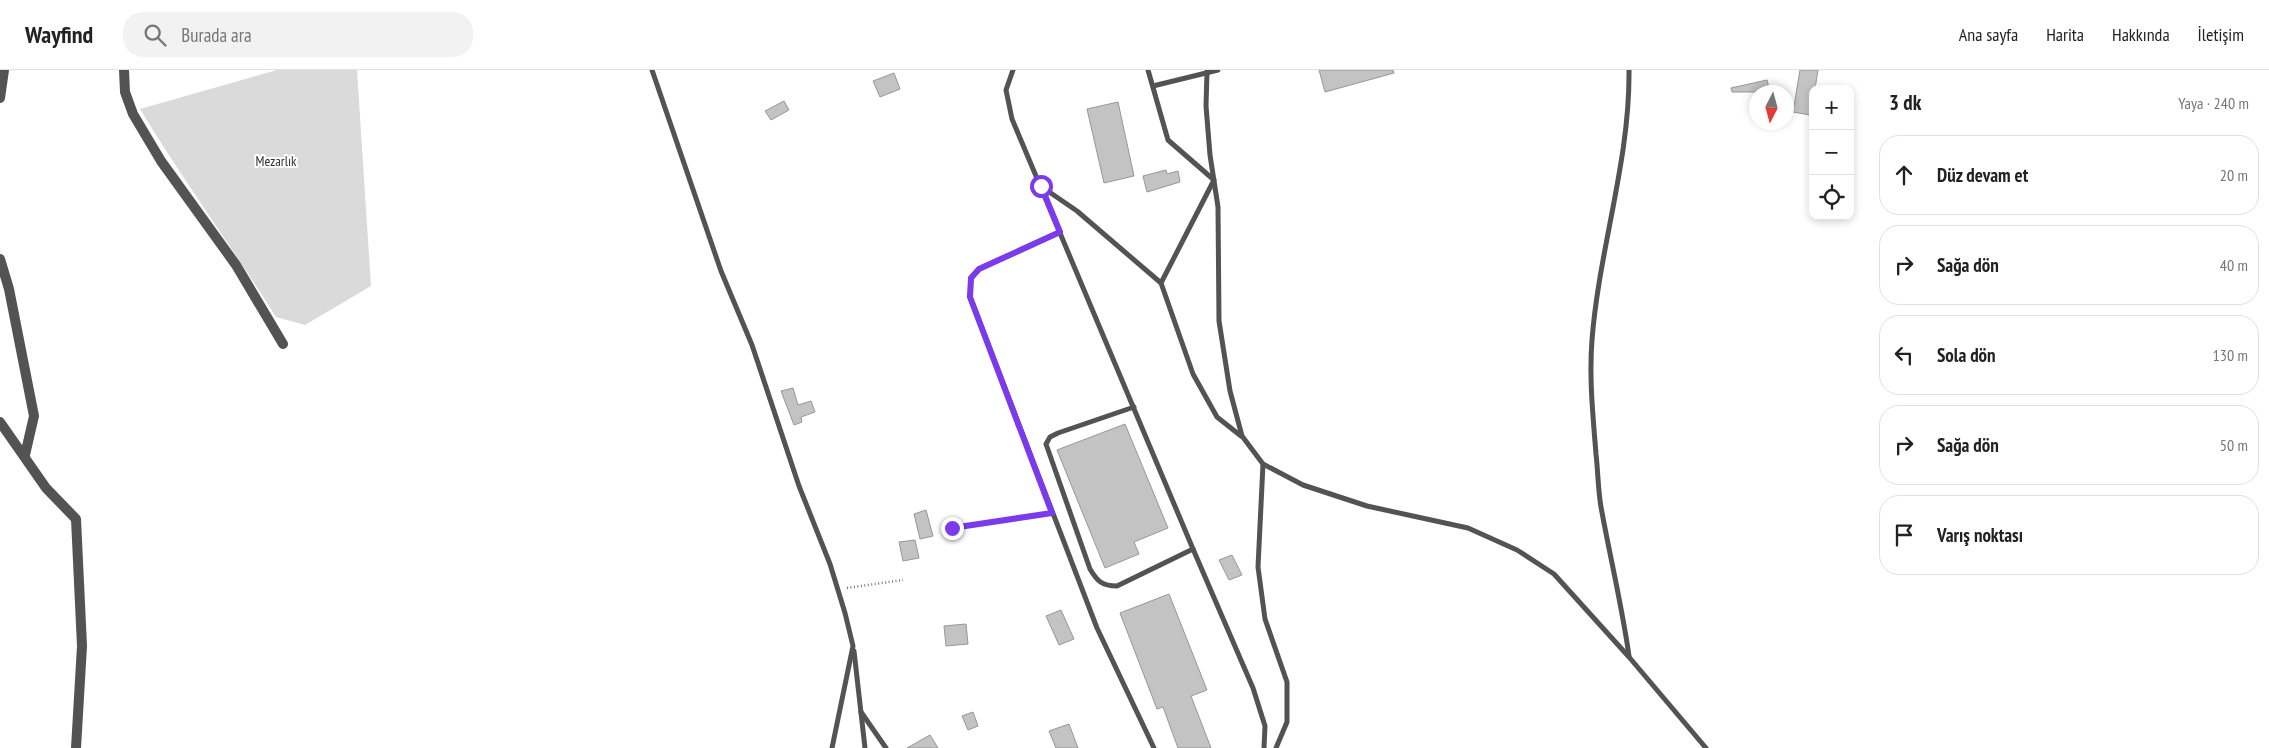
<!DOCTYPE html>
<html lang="tr">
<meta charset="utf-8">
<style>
:root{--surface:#fff;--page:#f2f2f2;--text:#222;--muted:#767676;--line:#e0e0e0}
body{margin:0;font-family:"PT Sans Narrow",sans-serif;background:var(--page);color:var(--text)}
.controls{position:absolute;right:15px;top:15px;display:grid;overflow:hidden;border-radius:10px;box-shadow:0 2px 8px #0003}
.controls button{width:45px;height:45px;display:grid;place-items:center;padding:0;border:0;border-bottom:1px solid var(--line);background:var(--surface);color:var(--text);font:25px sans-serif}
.compass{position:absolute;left:1749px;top:15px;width:45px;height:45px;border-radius:50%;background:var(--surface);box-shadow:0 2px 8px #0003;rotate:186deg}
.stop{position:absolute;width:15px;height:15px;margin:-11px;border:4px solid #7c3aed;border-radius:50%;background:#fff}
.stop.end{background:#7c3aed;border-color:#fff;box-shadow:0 1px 5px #0008}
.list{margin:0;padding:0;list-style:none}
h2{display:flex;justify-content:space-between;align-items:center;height:65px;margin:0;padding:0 20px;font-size:21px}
h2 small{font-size:16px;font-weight:400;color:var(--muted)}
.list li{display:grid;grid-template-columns:32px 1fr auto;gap:15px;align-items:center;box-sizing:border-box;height:80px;margin:0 10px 10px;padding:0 10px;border:1px solid var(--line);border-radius:20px}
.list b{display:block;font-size:19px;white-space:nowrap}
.list em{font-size:16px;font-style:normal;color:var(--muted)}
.icon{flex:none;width:28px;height:28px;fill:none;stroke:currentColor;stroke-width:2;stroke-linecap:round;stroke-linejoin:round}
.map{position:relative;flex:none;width:1869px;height:678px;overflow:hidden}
header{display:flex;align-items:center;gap:30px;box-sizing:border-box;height:70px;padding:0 25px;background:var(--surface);border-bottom:1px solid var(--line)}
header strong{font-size:24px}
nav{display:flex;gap:28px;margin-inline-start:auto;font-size:18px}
.search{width:350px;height:45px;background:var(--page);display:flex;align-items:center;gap:12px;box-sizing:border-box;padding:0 18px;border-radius:20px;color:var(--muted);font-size:19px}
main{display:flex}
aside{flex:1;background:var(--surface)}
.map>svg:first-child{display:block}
</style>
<header>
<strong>Wayfind</strong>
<div class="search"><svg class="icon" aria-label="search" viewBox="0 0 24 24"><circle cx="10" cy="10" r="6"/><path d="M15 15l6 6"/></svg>Burada ara</div>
<nav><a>Ana sayfa</a><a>Harita</a><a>Hakkında</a><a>İletişim</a></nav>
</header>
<main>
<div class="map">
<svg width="1869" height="678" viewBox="0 0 1869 678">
<rect width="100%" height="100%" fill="#fff"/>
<path fill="#dadada" d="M277,0H357L371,216L305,255L276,247C232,177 183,110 140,39Z"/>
<g fill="#c3c3c3" stroke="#979797">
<polygon points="1319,0 1393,0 1394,3 1325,22"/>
<polygon points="1800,0 1818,0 1815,19 1813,19 1810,45 1793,42"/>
<polygon points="894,3 900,19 880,27 873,11"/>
<polygon points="1767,10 1770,22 1732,22 1731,18"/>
<polygon points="784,31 789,40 771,50 765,41"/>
<polygon points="1118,32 1134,106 1104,113 1087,39"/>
<polygon points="1166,100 1167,104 1178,101 1180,112 1147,122 1143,106"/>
<polygon points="793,318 798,335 811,331 815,342 801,347 802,352 794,355 781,321"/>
<polygon points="1125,354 1168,458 1134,472 1139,484 1105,498 1057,380"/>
<polygon points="926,440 933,466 920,469 914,444"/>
<polygon points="915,470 919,488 903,491 899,472"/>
<polygon points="1232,485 1242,505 1229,510 1219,490"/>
<polygon points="1169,524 1207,620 1191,626 1211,678 1178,678 1163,637 1157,639 1120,543"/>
<polygon points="1061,540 1074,569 1059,575 1046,546"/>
<polygon points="966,554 968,574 946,576 944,556"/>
<polygon points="973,642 978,656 968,660 962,646"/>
<polygon points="1069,654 1078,678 1056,678 1049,661"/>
<polygon points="930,665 938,678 907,678"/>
</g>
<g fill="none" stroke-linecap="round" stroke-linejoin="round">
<g stroke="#757575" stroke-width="2.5" stroke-dasharray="1 2.5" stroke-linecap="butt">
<polyline points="952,458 1043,444"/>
<polyline points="847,518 903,510"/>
</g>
<g stroke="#535353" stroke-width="5">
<polyline points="652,0 721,201 752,275 799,416 830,494 845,543 853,576 832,678"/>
<polyline points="1013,0 1006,20 1012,49 1193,479 1253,618 1265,656 1264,678"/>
<polyline points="1148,0 1168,70 1214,110 1161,213"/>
<path d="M1629,0C1630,91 1599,179 1592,270C1589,308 1593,346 1596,384C1598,401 1598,420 1601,437C1610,487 1622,536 1629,586"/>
<polyline points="1207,2 1206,36 1210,85 1218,137 1219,251 1230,321 1242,366 1263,394 1303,415 1367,436 1468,458 1517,480 1554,504 1629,587 1706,678"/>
<polyline points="1153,16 1218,0"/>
<polyline points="1042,117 1077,141 1161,213 1193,304 1217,347 1241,366"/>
<polyline points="1060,162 979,199 971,208 970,227 1097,558 1154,678"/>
<path d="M1134,337L1058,363L1050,367L1046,374L1090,499C1097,511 1102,516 1117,516L1193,479"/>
<polyline points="1263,394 1258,497 1265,549 1287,612 1287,652 1276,678"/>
<polyline points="854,581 865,678"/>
<polyline points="861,642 886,678"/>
</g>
<g stroke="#535353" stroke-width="10">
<polyline points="124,0 125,22 133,44 161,91 236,195 283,274"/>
<polyline points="0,352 46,418 76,449 82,576 76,678"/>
</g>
<g stroke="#535353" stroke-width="10">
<polyline points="0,28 4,0"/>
<polyline points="0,189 9,219 34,346 25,385"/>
</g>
</g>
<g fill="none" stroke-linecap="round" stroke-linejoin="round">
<polyline stroke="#7c3aed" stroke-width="6" points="952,458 1052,443 970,227 971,208 979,199 1060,162 1041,116"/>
</g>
<g text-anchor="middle" stroke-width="4" stroke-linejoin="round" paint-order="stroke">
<g font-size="14" fill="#313131" stroke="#fff">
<text x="276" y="96">Mezarlık</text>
</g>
</g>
</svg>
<div class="controls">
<button>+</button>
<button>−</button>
<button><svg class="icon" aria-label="locate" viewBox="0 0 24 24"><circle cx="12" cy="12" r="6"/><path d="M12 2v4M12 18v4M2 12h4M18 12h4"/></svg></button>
</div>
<svg class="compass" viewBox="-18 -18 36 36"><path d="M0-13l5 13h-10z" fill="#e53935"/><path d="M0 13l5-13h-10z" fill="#767676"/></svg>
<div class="stop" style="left:1041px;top:116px"></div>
<div class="stop end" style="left:952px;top:458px"></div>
</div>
<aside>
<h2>3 dk<small>Yaya · 240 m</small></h2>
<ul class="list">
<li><svg class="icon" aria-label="ahead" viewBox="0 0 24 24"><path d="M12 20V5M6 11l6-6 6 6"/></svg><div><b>Düz devam et</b></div><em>20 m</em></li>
<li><svg class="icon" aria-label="right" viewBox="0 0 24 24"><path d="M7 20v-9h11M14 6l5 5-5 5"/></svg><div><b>Sağa dön</b></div><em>40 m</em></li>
<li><svg class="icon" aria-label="left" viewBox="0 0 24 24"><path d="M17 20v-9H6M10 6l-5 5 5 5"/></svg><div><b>Sola dön</b></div><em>130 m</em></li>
<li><svg class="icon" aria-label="right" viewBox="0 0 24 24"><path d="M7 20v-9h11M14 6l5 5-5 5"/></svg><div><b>Sağa dön</b></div><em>50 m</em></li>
<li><svg class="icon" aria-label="arrive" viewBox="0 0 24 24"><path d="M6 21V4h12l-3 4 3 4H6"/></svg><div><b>Varış noktası</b></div></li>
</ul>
</aside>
</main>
